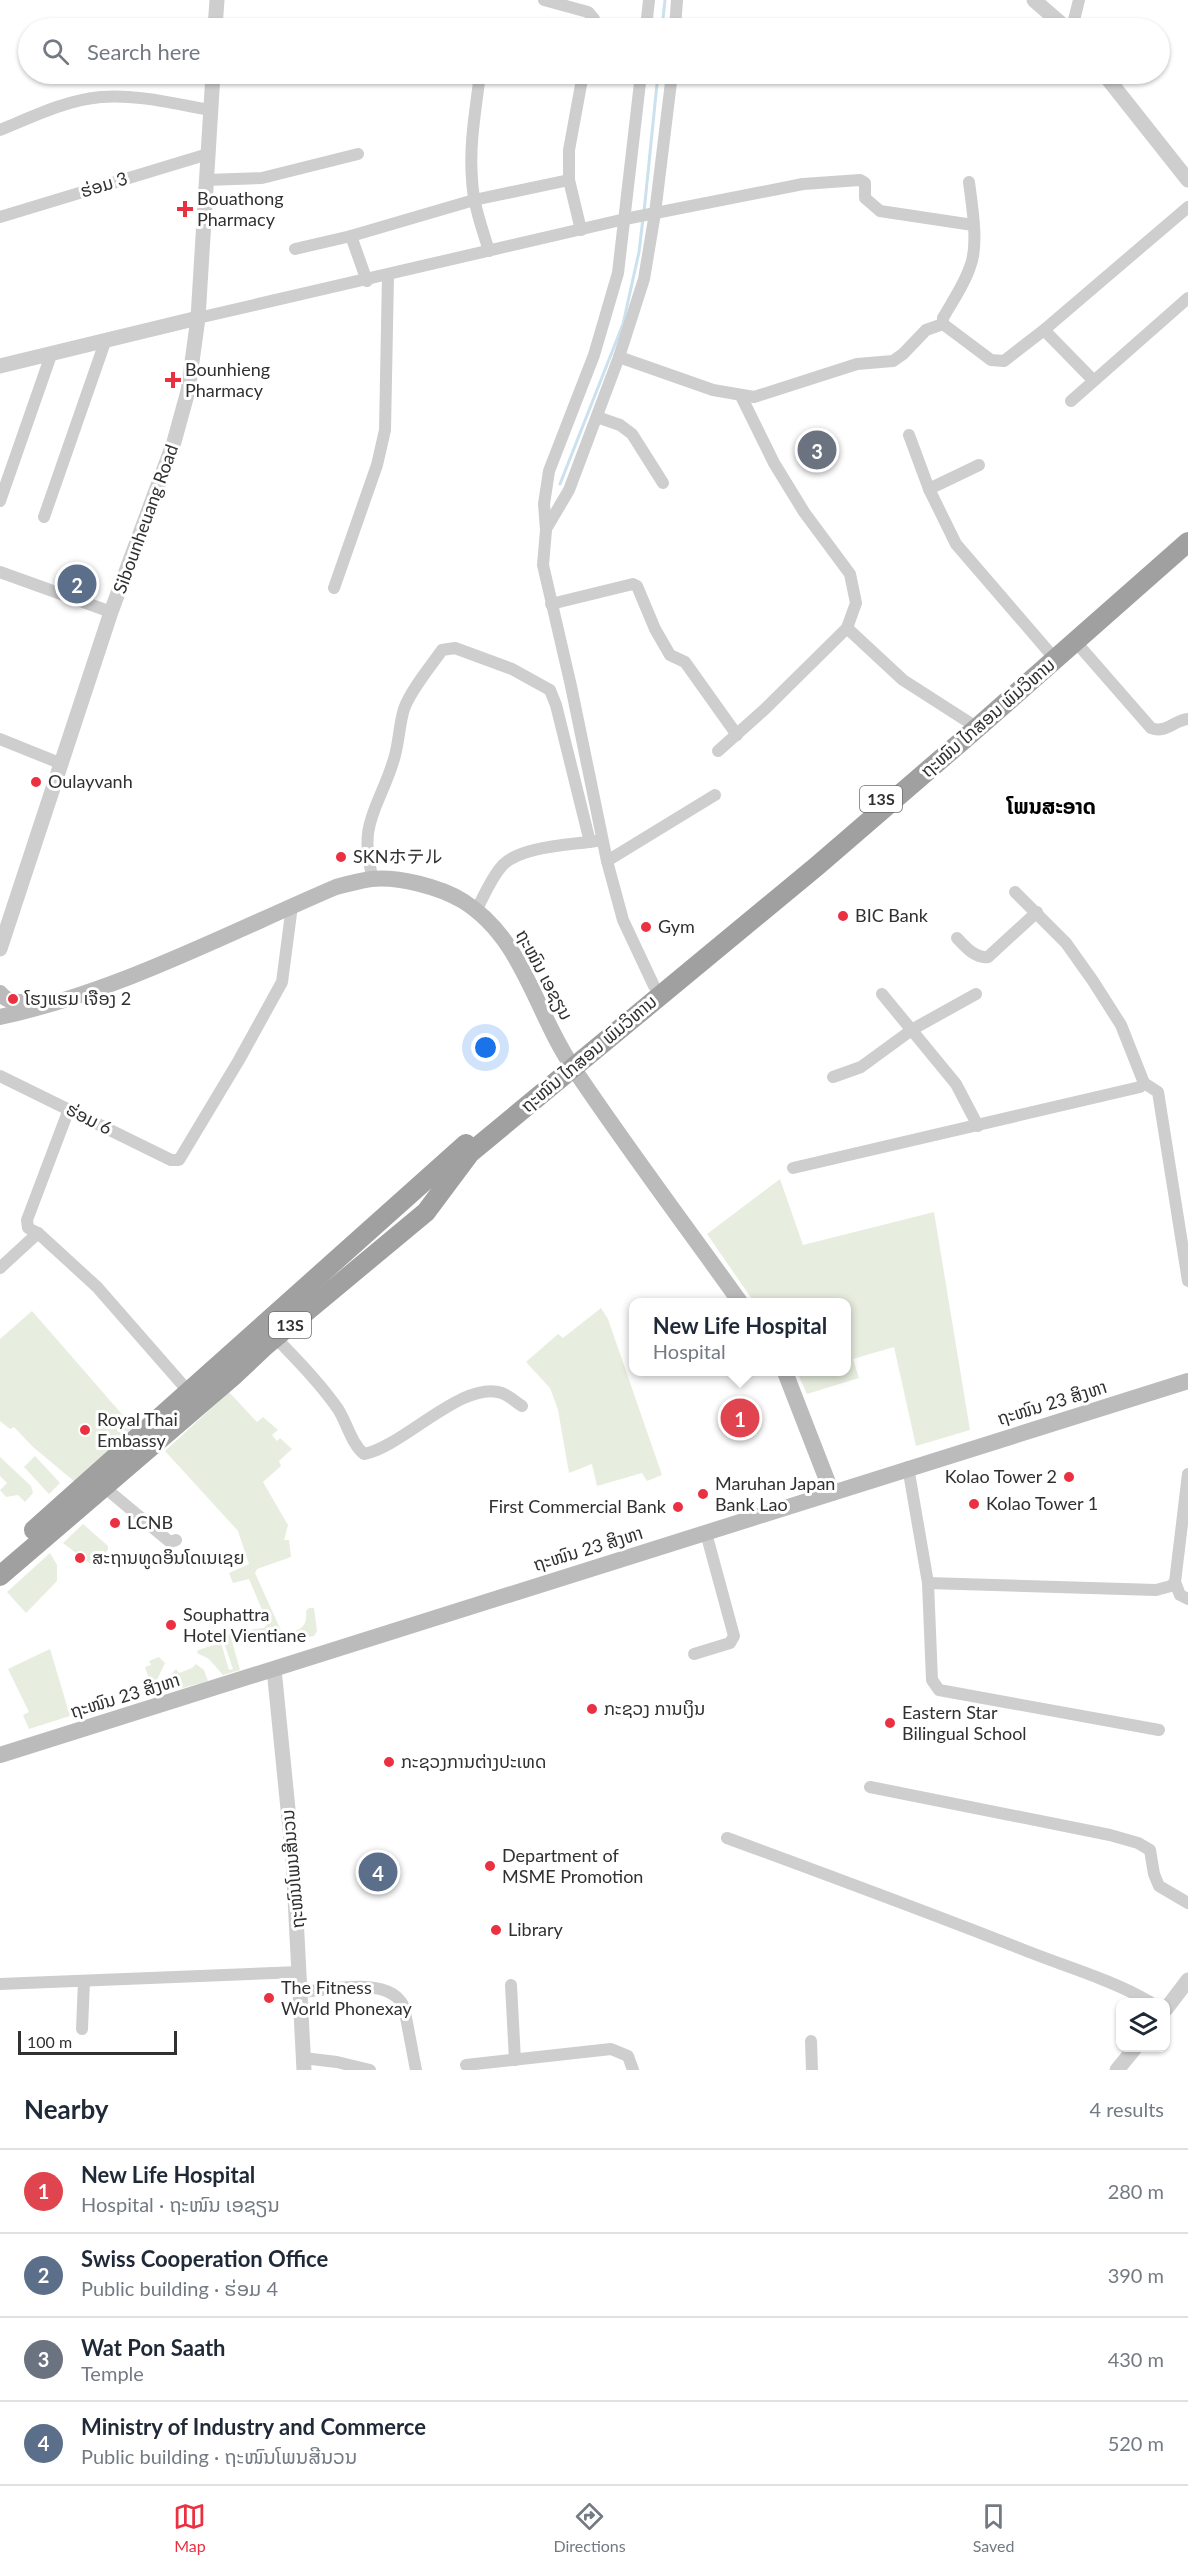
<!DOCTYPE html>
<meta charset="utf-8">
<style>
:root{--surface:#fff;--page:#f2f2f3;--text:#1f2937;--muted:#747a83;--line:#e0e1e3;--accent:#eb3041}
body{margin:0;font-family:Lato,"Noto Sans JP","Noto Sans Lao",sans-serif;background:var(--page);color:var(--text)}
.controls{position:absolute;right:18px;bottom:18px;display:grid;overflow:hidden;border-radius:12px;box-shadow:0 2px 4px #0004}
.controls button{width:54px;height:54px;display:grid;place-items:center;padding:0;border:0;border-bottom:2px solid var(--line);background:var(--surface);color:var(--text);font:30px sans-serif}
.scale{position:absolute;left:18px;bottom:15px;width:159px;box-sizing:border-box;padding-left:6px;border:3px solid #313131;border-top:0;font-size:16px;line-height:21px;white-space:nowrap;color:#313131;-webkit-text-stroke:4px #fff;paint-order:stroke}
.you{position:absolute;left:486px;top:1048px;width:21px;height:21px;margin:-15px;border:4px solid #fff;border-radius:50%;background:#1a73e8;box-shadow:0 0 0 9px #1a73e833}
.badge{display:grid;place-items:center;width:39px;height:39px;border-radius:50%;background:var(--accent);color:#fff;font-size:20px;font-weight:700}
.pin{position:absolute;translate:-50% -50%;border:3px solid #fff;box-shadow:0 2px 6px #0006}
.popup{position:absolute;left:629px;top:1298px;width:222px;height:78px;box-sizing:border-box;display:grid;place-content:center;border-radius:12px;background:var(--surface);filter:drop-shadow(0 2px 4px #0005);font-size:20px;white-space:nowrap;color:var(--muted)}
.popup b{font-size:22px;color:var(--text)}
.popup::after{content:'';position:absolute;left:50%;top:100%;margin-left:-12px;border:12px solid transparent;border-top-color:var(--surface)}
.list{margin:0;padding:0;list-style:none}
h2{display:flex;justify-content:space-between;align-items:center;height:78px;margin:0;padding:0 24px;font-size:26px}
h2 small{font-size:20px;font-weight:400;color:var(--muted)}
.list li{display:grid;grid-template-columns:39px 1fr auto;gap:18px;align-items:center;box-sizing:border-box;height:84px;padding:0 24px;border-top:2px solid var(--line)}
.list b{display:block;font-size:22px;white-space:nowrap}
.list p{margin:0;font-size:20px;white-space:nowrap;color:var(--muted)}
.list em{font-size:20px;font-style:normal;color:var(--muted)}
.icon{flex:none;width:33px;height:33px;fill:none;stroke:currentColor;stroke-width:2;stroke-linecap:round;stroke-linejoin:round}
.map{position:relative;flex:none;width:1188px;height:2070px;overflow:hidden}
.search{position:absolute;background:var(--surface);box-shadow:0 2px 4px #0004;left:18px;right:18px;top:18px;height:66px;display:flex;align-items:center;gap:15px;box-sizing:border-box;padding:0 21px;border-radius:33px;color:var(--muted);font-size:22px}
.sheet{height:414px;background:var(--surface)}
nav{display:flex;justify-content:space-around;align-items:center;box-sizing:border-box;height:84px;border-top:2px solid var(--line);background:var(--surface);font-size:16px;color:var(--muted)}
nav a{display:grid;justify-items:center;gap:3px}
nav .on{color:var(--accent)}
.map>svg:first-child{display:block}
</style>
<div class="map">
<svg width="1188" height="2070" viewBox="0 0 1188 2070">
<rect width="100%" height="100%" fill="#fff"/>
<g fill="#e7eedf">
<polygon points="780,1179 803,1245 934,1212 970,1430 916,1446 894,1347 853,1359 859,1378 807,1394 797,1372 846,1372 846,1302 754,1302 707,1234"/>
<polygon points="601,1308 608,1319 662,1475 647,1481 642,1473 597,1486 592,1464 569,1473 558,1410 550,1388 526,1362 558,1334 563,1338"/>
<polygon points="32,1311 134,1428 75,1482 33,1447 14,1427 10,1429 0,1421 0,1339"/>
<path d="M229,1392L257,1422L263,1417L278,1430L272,1435L277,1441L280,1438L292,1449L279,1461L281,1466L263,1482L288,1525L284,1540H289L291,1557L257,1569L255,1573L283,1635C298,1630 308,1629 306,1611L309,1608H314L317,1631L314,1636L276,1643L272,1637L252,1640L245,1639L244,1633L253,1629L264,1628L268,1624L249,1579L233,1583L229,1573L249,1564L238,1531L165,1451Z"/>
<polygon points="35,1456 60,1483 49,1494 24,1467"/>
<polygon points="0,1457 31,1486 33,1493 25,1502 18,1495 6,1497 0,1490 7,1483 0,1476"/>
<polygon points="83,1524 108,1546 108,1550 94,1564 89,1563 63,1543"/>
<polygon points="50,1553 57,1565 57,1581 26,1613 7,1592"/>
<polygon points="230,1634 240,1670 223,1675 209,1659 197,1653 198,1650 221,1643 229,1670 233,1669 223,1640 225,1636"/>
<polygon points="50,1649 70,1716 29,1729 23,1715 29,1712 8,1669"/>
<polygon points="159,1657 165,1663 157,1680 150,1682 145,1667 151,1665 149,1661"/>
<polygon points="196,1664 204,1670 208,1681 172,1691 170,1676 176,1669 179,1673 192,1668"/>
</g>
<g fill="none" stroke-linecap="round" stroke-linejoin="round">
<g stroke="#cbe1ee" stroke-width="3">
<polyline points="662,28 665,0"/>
<polyline points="644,212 658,74"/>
<polyline points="560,484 623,324 639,252 643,218"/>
</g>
<g stroke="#cecece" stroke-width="12">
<polyline points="544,0 588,12 594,19 593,28"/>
<polyline points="410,28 411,28"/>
<polyline points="646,28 649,0"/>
<polyline points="675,28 677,0"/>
<polyline points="1072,28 1079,0"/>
<path d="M480,74C476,108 469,144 472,179C473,204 482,228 489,251"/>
<polyline points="641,74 618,273 594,355 549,471 544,504 546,530 543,565 571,686 607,861 623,920 654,986"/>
<path d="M0,130C32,117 66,100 101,97C137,94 175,104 211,110"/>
<polyline points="206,180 262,178 358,154"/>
<path d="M969,182C972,206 979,245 970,267C964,285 952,302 943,318V324L991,360L1004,361L1044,330L1188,207"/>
<polyline points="0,217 208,154"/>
<polyline points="581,230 569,180 569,150 583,74"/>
<polyline points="351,236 367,281"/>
<polyline points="295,249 351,236 474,200 569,180"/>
<polyline points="198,318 625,219 803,184 860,180 865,183 865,198 880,211 973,225"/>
<polyline points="1044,330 1093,380"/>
<polyline points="619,357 713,390 754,397 857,364 893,361 903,354 926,330 943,324"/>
<polyline points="741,396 774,463 804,512 850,574 856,603 847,628 903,680 970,723"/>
<polyline points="1071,401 1188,298"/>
<polyline points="597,417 620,425 632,434 663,483"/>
<polyline points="909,435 929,489 956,544 1049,652"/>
<polyline points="929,489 979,465"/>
<polyline points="0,501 51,355"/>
<polyline points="44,517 105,342"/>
<polyline points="546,529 569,490 619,357 644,279 655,213 672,74"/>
<polyline points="0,572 111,612"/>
<polyline points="334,588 377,465 385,430 388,275"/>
<polyline points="551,604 633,584 637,586 655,629 670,655 685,662 737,735"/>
<path d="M1075,641L1151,728C1166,734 1174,720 1188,719"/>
<polyline points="0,739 62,764"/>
<polyline points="718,751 765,709 847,628"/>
<polyline points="607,861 715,795"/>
<path d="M373,879C357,822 379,809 394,759C399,743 399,725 404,709C410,691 431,666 442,650L455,648L512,669L550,690L556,705L590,842"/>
<polyline points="1015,892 1066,943 1093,981 1121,1025 1144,1083 1158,1092 1188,1281"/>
<path d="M476,911C484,896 491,878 502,866C519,846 571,845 596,841"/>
<path d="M957,938C965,946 975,959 988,957L1037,912"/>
<polyline points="882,994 956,1084 978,1126"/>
<polyline points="0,1076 171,1160 179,1160 239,1060 282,982 292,906"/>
<polyline points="833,1077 861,1067 913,1029 976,994"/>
<polyline points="69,1109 27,1220 28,1228 38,1233 97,1287 188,1391"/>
<polyline points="793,1168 1140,1087 1144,1083"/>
<polyline points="0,1268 38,1233"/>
<path d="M275,1337C297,1360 320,1383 338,1409C347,1423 351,1443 364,1454C403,1447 463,1379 502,1393C509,1396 516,1402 522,1406"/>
<polyline points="908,1467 928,1583 932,1680 939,1690 1159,1730"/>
<polyline points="1188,1474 1175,1582 1180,1595 1188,1599"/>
<polyline points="104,1487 170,1542 176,1540"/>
<polyline points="928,1583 1156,1590 1171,1586 1175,1582"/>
<polyline points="694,1654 730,1643 734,1636 706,1533"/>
<polyline points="870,1787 1110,1835 1138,1843 1150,1850 1154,1874 1159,1886 1188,1903"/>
<path d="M727,1838C825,1874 922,1910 1019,1948C1063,1966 1108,1978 1150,2002"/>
<polyline points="0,1984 300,1972"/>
<polyline points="511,1985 515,2060"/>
<path d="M301,1992C330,1990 390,1975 404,2007L416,2070"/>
<polyline points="82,2029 84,1981"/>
<polyline points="811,2041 812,2070"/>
<polyline points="303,2058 337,2062 370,2070"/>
<polyline points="466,2065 611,2049 628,2056 633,2070"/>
</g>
<g stroke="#cecece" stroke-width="15">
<polyline points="1034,0 1066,28"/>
<polyline points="215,28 217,0"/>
<polyline points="1104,74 1188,180"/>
<polyline points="0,366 198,318"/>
<polyline points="0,949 111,612 174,442 188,391 198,318 213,74"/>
<polyline points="274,1669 293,1859 304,2070"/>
<polyline points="1166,2009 1188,1980"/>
<polyline points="1117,2070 1135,2048"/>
</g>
<g stroke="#bbb" stroke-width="16">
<path d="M0,993C9,1005 26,1002 38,1001"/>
<path d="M0,1017C117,992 226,934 336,887C347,884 359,881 371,879C398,876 440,887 463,901C524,939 535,1013 574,1069C627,1148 685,1225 740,1302"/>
<polyline points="785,1372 832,1493"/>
<polyline points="0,1755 1188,1381"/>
</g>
<g stroke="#a0a0a0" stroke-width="20">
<polyline points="34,1530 466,1144"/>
<polyline points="0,1576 232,1377 266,1345 426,1212 470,1153 817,866 977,728 1188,542"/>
</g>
</g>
<g fill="#eb3041" stroke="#fff" stroke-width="2">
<path d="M182 200h6v6h6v6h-6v6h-6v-6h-6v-6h6z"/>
<path d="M170 371h6v6h6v6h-6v6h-6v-6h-6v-6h6z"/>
<circle cx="36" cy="782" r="6"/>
<circle cx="341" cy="857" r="6"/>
<circle cx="843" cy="916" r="6"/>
<circle cx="646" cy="927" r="6"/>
<circle cx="13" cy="999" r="6"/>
<circle cx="85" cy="1430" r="6"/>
<circle cx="1069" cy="1477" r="6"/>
<circle cx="703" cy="1494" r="6"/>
<circle cx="974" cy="1504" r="6"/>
<circle cx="678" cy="1507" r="6"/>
<circle cx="115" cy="1523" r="6"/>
<circle cx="80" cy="1558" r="6"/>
<circle cx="171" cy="1625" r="6"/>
<circle cx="592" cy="1709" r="6"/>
<circle cx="890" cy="1723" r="6"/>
<circle cx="389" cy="1762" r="6"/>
<circle cx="490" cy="1866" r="6"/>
<circle cx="496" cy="1930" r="6"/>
<circle cx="269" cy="1998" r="6"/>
</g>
<g text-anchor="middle" stroke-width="6" stroke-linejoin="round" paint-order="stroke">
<g fill="#fff" stroke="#6f6f6f" stroke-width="1.5">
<rect x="860" y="786" width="42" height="26" rx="4.5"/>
<rect x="269" y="1312" width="42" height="26" rx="4.5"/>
</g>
<g font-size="16" font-weight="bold" fill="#313131">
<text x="881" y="805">13S</text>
<text x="290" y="1331">13S</text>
</g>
<g font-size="18" fill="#313131" stroke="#fff">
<text transform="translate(104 185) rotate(-17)" y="6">ຮ່ອມ 3</text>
<text transform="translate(146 519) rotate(-70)" y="6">Sibounheuang Road</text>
<text transform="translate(988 718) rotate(-41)" y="6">ຖະໜົນ ໄກສອນ ພົມວິຫານ</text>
<text transform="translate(544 975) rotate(62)" y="6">ຖະໜົນ ເອຊຽນ</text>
<text transform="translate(589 1054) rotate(-40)" y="6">ຖະໜົນ ໄກສອນ ພົມວິຫານ</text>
<text transform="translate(89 1119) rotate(27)" y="6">ຮ່ອມ 6</text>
<text transform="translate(1052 1403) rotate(-17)" y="6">ຖະໜົນ 23 ສິງຫາ</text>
<text transform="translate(588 1549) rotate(-17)" y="6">ຖະໜົນ 23 ສິງຫາ</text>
<text transform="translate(125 1696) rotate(-17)" y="6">ຖະໜົນ 23 ສິງຫາ</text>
<text transform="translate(293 1869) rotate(-95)" y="6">ຖະໜົນໂພນສີນວນ</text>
</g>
<g font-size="18" fill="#313131" stroke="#fff" text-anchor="start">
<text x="197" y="205">Bouathong<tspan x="197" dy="21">Pharmacy</tspan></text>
<text x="185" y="376">Bounhieng<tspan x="185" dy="21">Pharmacy</tspan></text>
<text x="48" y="788">Oulayvanh</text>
<text x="353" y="863">SKNホテル</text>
<text x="855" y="922">BIC Bank</text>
<text x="658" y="933">Gym</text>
<text x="25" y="1005">ໂຮງແຮມ ເຈືອງ 2</text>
<text x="97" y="1426">Royal Thai<tspan x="97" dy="21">Embassy</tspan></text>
<text x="1057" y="1483" text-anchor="end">Kolao Tower 2</text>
<text x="715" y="1490">Maruhan Japan<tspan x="715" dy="21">Bank Lao</tspan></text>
<text x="986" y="1510">Kolao Tower 1</text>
<text x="666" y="1513" text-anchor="end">First Commercial Bank</text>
<text x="127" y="1529">LCNB</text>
<text x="92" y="1564">ສະຖານທູດອິນໂດເນເຊຍ</text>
<text x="183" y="1621">Souphattra<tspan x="183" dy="21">Hotel Vientiane</tspan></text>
<text x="604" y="1715">ກະຊວງ ການເງິນ</text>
<text x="902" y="1719">Eastern Star<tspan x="902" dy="21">Bilingual School</tspan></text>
<text x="401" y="1768">ກະຊວງການຕ່າງປະເທດ</text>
<text x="502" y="1862">Department of<tspan x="502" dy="21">MSME Promotion</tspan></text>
<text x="508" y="1936">Library</text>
<text x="281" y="1994">The Fitness<tspan x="281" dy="21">World Phonexay</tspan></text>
</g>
<g font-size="21" font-weight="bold" fill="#000" stroke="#fff">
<text x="1051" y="814">ໂພນສະອາດ</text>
</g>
</g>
</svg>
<div class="controls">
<button><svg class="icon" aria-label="layers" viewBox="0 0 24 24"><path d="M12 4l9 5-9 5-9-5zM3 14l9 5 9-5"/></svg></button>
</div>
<div class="scale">100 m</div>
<div class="you"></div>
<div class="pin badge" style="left:740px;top:1418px;background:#e0444e">1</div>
<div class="popup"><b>New Life Hospital</b>Hospital</div>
<div class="pin badge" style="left:77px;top:584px;background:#5c6f8a">2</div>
<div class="pin badge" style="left:817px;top:450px;background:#6b7280">3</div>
<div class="pin badge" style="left:378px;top:1872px;background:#5c6f8a">4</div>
<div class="search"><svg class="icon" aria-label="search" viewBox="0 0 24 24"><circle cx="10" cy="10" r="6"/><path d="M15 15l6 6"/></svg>Search here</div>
</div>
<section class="sheet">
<h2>Nearby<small>4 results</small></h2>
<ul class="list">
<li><span class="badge" style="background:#e0444e">1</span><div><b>New Life Hospital</b><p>Hospital · ຖະໜົນ ເອຊຽນ</p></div><em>280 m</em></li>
<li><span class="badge" style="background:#5c6f8a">2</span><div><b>Swiss Cooperation Office</b><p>Public building · ຮ່ອມ 4</p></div><em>390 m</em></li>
<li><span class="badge" style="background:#6b7280">3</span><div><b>Wat Pon Saath</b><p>Temple</p></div><em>430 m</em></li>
<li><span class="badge" style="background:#5c6f8a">4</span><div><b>Ministry of Industry and Commerce</b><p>Public building · ຖະໜົນໂພນສີນວນ</p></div><em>520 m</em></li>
</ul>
</section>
<nav>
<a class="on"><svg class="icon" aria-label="map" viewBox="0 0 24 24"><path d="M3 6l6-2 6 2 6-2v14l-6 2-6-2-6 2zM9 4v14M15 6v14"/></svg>Map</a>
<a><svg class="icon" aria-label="directions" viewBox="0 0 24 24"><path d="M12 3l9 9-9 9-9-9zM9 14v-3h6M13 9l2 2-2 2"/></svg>Directions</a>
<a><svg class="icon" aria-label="saved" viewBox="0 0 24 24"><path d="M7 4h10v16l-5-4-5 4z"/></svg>Saved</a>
</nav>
